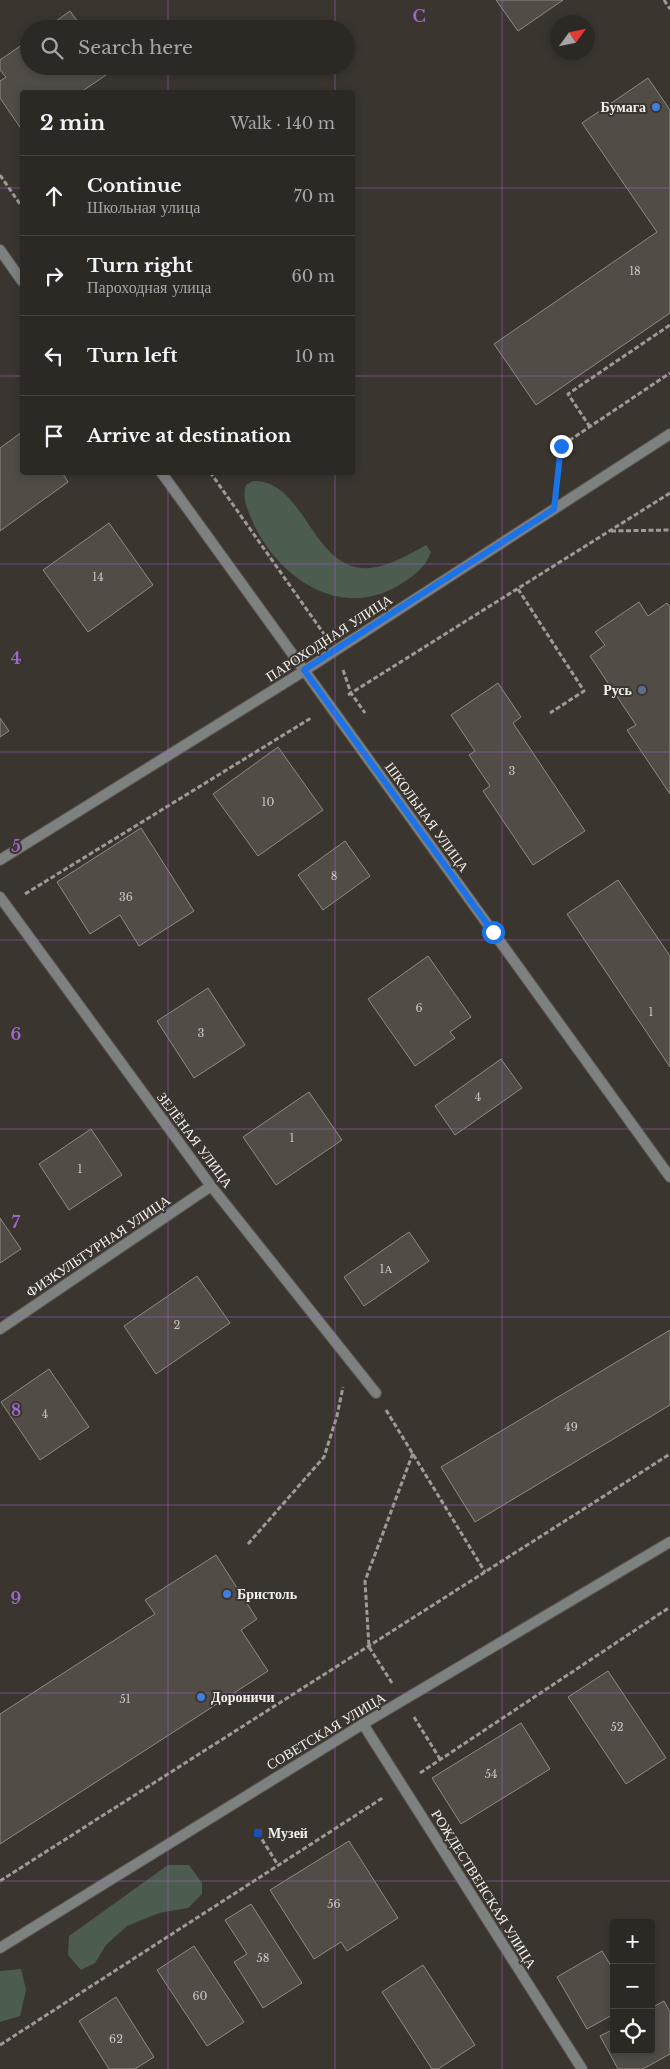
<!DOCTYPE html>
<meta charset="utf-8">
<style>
:root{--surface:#2c2824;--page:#34302c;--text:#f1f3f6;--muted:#a6a6a6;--line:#484441}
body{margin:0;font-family:"Libre Baskerville",serif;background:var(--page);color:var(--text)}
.controls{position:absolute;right:15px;bottom:15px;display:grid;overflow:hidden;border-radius:5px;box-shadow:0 2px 8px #0003}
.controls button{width:45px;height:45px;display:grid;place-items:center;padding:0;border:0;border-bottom:1px solid var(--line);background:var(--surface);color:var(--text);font:25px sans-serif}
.compass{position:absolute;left:550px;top:15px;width:45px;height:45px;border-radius:50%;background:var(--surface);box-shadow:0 2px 8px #0003;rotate:57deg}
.stop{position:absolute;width:15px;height:15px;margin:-11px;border:4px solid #1a73e8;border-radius:50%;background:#fff}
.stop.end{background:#1a73e8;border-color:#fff;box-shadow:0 1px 5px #0008}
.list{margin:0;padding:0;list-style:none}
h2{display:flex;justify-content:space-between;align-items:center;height:65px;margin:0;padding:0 20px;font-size:21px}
h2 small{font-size:16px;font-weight:400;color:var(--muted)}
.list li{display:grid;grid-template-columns:32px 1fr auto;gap:15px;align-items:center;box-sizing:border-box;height:80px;padding:0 20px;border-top:1px solid var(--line)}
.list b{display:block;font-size:19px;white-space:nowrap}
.list p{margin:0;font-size:16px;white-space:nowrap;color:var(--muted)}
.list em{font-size:16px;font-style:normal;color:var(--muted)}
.icon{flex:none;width:28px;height:28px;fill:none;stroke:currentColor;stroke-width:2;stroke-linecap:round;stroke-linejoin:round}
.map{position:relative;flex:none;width:670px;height:2069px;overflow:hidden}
.search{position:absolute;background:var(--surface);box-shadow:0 2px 8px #0003;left:20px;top:20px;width:335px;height:55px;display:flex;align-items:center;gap:12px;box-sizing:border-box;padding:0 18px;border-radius:28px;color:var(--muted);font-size:19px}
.panel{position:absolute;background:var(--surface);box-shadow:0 2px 8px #0003;left:20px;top:90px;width:335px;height:385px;border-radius:5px}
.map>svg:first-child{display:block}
</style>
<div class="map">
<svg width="670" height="2069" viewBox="0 0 670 2069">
<rect width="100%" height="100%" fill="#3b3530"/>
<g fill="#4c5c4f">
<path d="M253,481C304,480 311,564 362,568C382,570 409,555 426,545L431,552C426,566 416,574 404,582C345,622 282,582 254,525C249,512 241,499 246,485Z"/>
<polygon points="168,1865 189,1865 202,1883 202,1894 188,1908 159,1913 127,1926 106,1945 95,1963 81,1970 68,1955 69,1936"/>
<polygon points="21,1969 26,1990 20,2016 0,2022 0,1971"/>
</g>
<g fill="#514c46" stroke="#918a84">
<polygon points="496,0 563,0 518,31"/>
<polygon points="70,11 83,29 45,29"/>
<polygon points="29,40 29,66 109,66 112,71 81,92 22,92 22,130 0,98 0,81 6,77 0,70 0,60"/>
<polygon points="648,78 670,110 670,313 536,405 494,344 657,232 582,123"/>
<polygon points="22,432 22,472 62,472 68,482 0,531 0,448"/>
<polygon points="109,523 153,585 88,632 43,570"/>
<polygon points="639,602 648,616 667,603 670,607 670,794 627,730 636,725 590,656 605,645 595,632"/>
<polygon points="498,683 521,717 513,723 585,831 533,865 483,791 490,786 469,755 475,751 451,715"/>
<polygon points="0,718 9,731 0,737"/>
<polygon points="278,747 323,810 258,856 213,794"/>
<polygon points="141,828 194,911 139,946 120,915 90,934 57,882"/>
<polygon points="345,841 370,876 323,910 298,875"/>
<polygon points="618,880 670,956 670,1067 567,914"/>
<polygon points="428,956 471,1017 450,1032 455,1038 415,1066 368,999"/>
<polygon points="208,988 245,1045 194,1078 157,1021"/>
<polygon points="501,1059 522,1088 455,1135 435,1106"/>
<polygon points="309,1092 342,1140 276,1185 243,1137"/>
<polygon points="91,1129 122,1175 69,1210 39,1164"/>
<polygon points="0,1218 21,1249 0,1263"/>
<polygon points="409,1232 429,1261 364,1306 344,1277"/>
<polygon points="197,1276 230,1323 156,1374 124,1326"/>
<polygon points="670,1330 670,1405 475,1522 441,1467"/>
<polygon points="49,1369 89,1427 40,1460 1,1402"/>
<polygon points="216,1555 257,1619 241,1630 268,1671 0,1844 0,1714 155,1614 145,1600"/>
<polygon points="608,1671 666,1758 626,1784 568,1697"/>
<polygon points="521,1723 550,1769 461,1824 432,1778"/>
<polygon points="349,1841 398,1918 347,1951 341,1942 314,1959 270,1890"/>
<polygon points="251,1904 302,1983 263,2008 234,1962 247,1954 225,1920"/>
<polygon points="194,1946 244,2022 207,2046 157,1970"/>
<polygon points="602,1951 614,1971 614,2014 587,2029 557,1977"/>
<polygon points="423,1965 475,2045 438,2069 432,2069 382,1992"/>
<polygon points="116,1997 154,2057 135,2069 109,2069 79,2021"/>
<polygon points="664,2001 670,2012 670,2054 643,2069 618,2069 600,2036 614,2029 614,2050 651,2050 651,2008"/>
</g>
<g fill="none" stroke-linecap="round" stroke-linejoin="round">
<g stroke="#58534e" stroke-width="12">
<g id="minor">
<polyline points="0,250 22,281"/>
<polyline points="161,472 670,1177"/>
<polyline points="0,860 304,671 670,434"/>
<polyline points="0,897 211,1186 376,1393"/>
<polyline points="0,1329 211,1186"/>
<polyline points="363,1724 582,2069"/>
</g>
</g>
<g stroke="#58534e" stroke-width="12">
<polyline id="tertiary" points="0,1948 363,1724 670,1542"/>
</g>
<g stroke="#9f9a96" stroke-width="3" stroke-dasharray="5 2.5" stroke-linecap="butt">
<polyline points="664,0 670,9"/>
<polyline points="0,175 22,207"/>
<polyline points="590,427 568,394 670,325"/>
<polyline points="210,472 324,634"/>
<polyline points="557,481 561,446 670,373"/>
<polyline points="611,531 670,530"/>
<polyline points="518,589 584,691 550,713"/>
<polyline points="343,670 351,693 365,713"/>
<polyline points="348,695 670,493"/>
<polyline points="25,894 311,718"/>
<polyline points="386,1410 485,1572"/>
<polyline points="248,1544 324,1457 337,1416 343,1387"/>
<polyline points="392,1683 369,1647 365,1581 413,1453"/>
<polyline points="414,1717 440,1759"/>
<polyline points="420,1773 670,1607"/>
<polyline points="258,1833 278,1865"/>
<polyline points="0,1881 670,1454"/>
<polyline points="0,2045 384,1797"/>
</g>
<use href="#minor" stroke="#7d817f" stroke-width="10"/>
<use href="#tertiary" stroke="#7d817f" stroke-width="10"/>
</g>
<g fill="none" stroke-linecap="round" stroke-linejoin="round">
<polyline stroke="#1a73e8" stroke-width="6" points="493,932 304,670 554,509 561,446"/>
</g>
<path fill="none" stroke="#9f66cc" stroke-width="1" stroke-opacity="0.55" d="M168,0V29M335,0V29M502,0V2069M168,66V92M335,66V92M0,188H22M352,188H670M0,376H22M352,376H670M168,472V2069M335,472V2069M0,564H670M0,752H670M0,940H670M0,1129H670M0,1317H670M0,1505H670M0,1693H670M0,1881H670"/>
<g fill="#3f7fe0" stroke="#3b3530" stroke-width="2">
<circle cx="656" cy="107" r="5"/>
<circle cx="227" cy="1594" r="5"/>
<circle cx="201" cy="1697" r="5"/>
</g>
<circle fill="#5c6f8a" stroke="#3b3530" stroke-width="2" cx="642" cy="690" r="5"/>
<rect fill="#1a4fb4" stroke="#3b3530" stroke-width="2" x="253" y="1828" width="10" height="10" rx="2.5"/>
<g text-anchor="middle" stroke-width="4" stroke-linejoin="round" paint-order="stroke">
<g font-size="11" fill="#cac6c2">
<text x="635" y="275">18</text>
<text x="98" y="581">14</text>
<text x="512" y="775">3</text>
<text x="268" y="806">10</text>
<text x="334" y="880">8</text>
<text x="126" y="901">36</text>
<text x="419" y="1012">6</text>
<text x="651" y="1016">1</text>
<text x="201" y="1037">3</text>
<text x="478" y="1101">4</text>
<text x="292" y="1142">1</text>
<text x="80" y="1173">1</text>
<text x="386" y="1273">1А</text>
<text x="177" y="1329">2</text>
<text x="45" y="1418">4</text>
<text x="571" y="1431">49</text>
<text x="125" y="1703">51</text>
<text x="617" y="1731">52</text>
<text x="491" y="1778">54</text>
<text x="334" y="1908">56</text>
<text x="263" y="1962">58</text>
<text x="200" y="2000">60</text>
<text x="116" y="2043">62</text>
</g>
<g font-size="14" font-weight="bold" fill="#f3efec" stroke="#3b3530" text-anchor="start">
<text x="646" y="112" text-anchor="end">Бумага</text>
<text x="632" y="695" text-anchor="end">Русь</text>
<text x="237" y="1599">Бристоль</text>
<text x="211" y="1702">Дороничи</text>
<text x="268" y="1838">Музей</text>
</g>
<g font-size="14" fill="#f3efec" stroke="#3b3530">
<text transform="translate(329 638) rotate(-33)" y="5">ПАРОХОДНАЯ УЛИЦА</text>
<text transform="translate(427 817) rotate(54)" y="5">ШКОЛЬНАЯ УЛИЦА</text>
<text transform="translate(195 1140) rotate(53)" y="5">ЗЕЛЁНАЯ УЛИЦА</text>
<text transform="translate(98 1246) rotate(-34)" y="5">ФИЗКУЛЬТУРНАЯ УЛИЦА</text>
<text transform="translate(326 1731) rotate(-31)" y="5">СОВЕТСКАЯ УЛИЦА</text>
<text transform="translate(484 1889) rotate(58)" y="5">РОЖДЕСТВЕНСКАЯ УЛИЦА</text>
</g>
</g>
<g font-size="16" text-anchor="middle" font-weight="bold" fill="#9f66cc" stroke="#3b3530" stroke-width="4" stroke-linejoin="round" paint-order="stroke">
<text x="419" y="22">C</text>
<text x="16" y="664">4</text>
<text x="16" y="852">5</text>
<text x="16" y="1040">6</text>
<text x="16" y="1228">7</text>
<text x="16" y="1416">8</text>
<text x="16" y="1604">9</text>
</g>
</svg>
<div class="controls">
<button>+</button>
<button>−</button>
<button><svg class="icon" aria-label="locate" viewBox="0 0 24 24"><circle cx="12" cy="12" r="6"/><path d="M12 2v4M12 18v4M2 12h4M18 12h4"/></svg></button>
</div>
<svg class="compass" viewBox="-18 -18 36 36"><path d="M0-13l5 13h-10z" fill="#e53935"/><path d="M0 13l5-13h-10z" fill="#a6a6a6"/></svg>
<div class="stop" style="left:493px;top:932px"></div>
<div class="stop end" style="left:561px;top:446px"></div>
<div class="search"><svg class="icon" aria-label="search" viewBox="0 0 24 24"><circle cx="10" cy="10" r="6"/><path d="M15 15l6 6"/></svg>Search here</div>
<section class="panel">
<h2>2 min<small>Walk · 140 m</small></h2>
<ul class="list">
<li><svg class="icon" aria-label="ahead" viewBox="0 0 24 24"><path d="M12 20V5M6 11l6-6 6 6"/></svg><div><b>Continue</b><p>Школьная улица</p></div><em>70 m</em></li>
<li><svg class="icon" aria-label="right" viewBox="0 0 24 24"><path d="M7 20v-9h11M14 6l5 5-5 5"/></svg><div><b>Turn right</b><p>Пароходная улица</p></div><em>60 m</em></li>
<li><svg class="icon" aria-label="left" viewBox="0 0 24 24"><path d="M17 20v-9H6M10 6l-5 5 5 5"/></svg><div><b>Turn left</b></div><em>10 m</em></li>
<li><svg class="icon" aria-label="arrive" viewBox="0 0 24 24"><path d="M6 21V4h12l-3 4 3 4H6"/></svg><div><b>Arrive at destination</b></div></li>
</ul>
</section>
</div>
